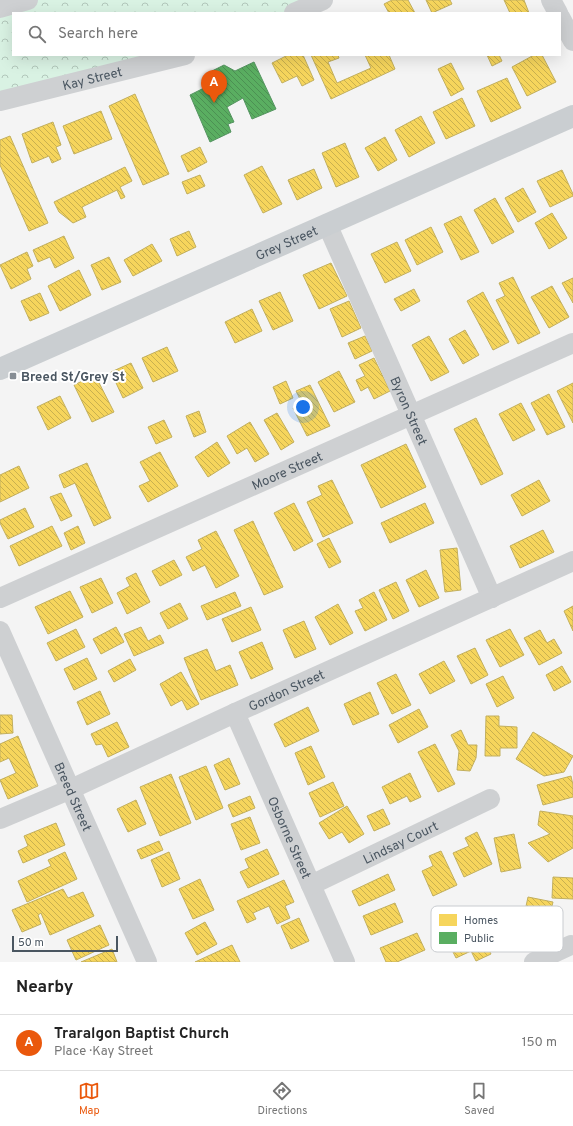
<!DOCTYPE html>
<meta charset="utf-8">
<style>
:root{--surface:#fff;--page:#f2f2f2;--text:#222;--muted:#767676;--line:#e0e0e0;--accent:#ea580c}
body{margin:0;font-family:Overpass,sans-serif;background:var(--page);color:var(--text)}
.scale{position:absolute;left:12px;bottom:10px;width:106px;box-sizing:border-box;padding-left:4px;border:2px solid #4a5661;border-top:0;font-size:11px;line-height:14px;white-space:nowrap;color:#4a5661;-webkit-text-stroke:3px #fff;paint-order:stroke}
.you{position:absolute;left:303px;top:407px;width:14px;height:14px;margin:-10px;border:3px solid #fff;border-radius:50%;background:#1a73e8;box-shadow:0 0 0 6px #1a73e833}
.badge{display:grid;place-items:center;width:26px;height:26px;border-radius:50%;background:var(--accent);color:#fff;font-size:13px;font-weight:700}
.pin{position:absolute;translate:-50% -33px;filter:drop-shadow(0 1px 2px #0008)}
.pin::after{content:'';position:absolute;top:21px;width:14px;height:12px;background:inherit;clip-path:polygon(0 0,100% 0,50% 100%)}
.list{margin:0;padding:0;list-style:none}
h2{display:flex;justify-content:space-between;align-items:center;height:52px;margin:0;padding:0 16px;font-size:17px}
h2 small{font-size:13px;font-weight:400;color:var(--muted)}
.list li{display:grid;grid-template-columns:26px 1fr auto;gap:12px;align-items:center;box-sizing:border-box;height:56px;padding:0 16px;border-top:1px solid var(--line)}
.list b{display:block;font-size:15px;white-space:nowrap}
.list p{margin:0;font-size:13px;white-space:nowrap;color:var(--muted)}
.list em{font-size:13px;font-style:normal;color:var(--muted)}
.icon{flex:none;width:22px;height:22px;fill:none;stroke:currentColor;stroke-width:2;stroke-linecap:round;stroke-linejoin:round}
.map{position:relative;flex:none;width:573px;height:962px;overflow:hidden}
.search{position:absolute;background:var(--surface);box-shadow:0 4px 16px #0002;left:12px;right:12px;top:12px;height:44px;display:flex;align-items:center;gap:10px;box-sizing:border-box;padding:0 14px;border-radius:0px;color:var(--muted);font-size:15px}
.sheet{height:108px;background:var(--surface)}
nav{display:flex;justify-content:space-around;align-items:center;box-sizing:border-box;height:56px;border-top:1px solid var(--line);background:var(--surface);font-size:11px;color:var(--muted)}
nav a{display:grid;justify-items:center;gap:2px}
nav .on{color:var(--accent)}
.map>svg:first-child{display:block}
</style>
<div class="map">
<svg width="573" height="962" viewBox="0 0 573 962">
<defs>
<pattern id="forest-crowns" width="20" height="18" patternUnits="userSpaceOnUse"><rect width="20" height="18" fill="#d9f2e3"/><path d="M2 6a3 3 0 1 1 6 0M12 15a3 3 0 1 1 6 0" fill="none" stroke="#b2c7bb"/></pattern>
<pattern id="homes-back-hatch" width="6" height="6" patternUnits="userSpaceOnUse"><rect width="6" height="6" fill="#f6d55c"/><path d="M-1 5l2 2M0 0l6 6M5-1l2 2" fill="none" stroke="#c9b04f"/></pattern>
<pattern id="public-back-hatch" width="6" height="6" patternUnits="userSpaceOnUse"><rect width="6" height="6" fill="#5aae61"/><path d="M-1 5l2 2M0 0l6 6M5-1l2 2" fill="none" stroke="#4c9053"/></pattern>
</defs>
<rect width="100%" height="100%" fill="#f4f4f4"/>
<polygon fill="url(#forest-crowns)" points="28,0 323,0 294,13 13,13 13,55 187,55 0,102 0,8"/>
<g fill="url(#homes-back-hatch)" stroke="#c2af5e">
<polygon points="392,0 408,0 415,13 389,13 384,4"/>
<polygon points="426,0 450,0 452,4 432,13"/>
<polygon points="504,0 524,0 529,13 510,13"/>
<polygon points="288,55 303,55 314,80 302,86 297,76 282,83 272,63"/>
<polygon points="311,55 338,55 339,58 328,62 337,83 371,68 365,55 389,55 395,69 331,99"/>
<polygon points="487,55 499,55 502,61 492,66"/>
<polygon points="534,55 542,55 556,82 527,96 512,67"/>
<polygon points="451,63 464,89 451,96 438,69"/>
<polygon points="507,78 521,108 491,122 477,91"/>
<polygon points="135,94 169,174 143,185 109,106"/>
<polygon points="462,98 475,126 446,139 433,112"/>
<polygon points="101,111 112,139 74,154 63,126"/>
<polygon points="421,116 435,143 409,157 395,130"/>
<polygon points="53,122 61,145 56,147 61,159 52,163 49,156 32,163 22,134"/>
<polygon points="10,136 48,223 29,231 0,165 0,140"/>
<polygon points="385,137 397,160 378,171 365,148"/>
<polygon points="345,143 359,177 336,187 322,153"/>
<polygon points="200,147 207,162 188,172 181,156"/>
<polygon points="262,166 282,204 263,213 244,175"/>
<polygon points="125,167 132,181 120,187 125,197 121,199 117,190 82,207 86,217 73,223 59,212 54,202"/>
<polygon points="314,169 322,188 297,200 288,180"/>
<polygon points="562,170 573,194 573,196 550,207 537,181"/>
<polygon points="200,175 205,186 187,194 182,182"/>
<polygon points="523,188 536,212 518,222 505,198"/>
<polygon points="495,198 514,232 492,244 474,210"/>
<polygon points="552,213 567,238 549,249 535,223"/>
<polygon points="461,216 479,252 461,260 444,224"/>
<polygon points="431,227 443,252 417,265 405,240"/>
<polygon points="189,231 196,247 177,256 170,239"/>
<polygon points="64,236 74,258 55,268 50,257 38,262 33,250"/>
<polygon points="397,242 411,271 385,283 371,254"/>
<polygon points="152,244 162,261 133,276 124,260"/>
<polygon points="27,252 33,266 27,269 31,279 11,289 0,265"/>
<polygon points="109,257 121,282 102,290 91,265"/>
<polygon points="331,263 347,296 319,309 303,275"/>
<polygon points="79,270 91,295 60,311 48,286"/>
<polygon points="513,277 540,333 518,344 496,300 505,296 499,283"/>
<polygon points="573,278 573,303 562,283"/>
<polygon points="552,286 569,317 549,328 531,297"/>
<polygon points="414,289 420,301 401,311 394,299"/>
<polygon points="280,292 293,321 273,330 259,301"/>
<polygon points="483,292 509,342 493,350 467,301"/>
<polygon points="40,293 49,313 30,321 21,301"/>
<polygon points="349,301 361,328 342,337 330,309"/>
<polygon points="252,309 262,331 235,343 225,322"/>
<polygon points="465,330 479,355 463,364 449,339"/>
<polygon points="365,336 372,351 355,359 348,343"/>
<polygon points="429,336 449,372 431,381 412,345"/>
<polygon points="167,347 178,371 153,382 142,358"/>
<polygon points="374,358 390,391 374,399 368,387 361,391 356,380 365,376 359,365"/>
<polygon points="131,363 143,388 123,398 111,372"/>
<polygon points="339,371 355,402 334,412 318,382"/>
<polygon points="95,375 114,412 92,422 74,385"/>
<polygon points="286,381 293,398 280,404 273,387"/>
<polygon points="573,383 573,423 557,391"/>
<polygon points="310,385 330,426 307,436 293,408 302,403 296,391"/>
<polygon points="549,394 565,427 547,435 531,403"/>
<polygon points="60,396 71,418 48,430 37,407"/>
<polygon points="521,403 535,430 513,441 499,414"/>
<polygon points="199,411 206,432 194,437 186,416"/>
<polygon points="277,413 294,442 281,450 264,420"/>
<polygon points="476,418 503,474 481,485 454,429"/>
<polygon points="164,420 172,437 156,444 148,427"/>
<polygon points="250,422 269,454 255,462 247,448 237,454 227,436"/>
<polygon points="217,442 230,463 208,477 195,457"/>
<polygon points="406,444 426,487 381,508 361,465"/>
<polygon points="160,452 178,486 148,502 139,486 150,481 140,462"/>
<polygon points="87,463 111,518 94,526 75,483 64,488 59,475"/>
<polygon points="19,466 29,488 0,502 0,475"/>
<polygon points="332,480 353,523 323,537 307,502 322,495 318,486"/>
<polygon points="539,480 550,501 522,516 511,495"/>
<polygon points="61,493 72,516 61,521 50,497"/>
<polygon points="294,503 313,541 294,551 274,513"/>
<polygon points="425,503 434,523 390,543 381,523"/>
<polygon points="25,508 34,527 8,539 0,523 0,520"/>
<polygon points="253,521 283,587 264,595 234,530"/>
<polygon points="52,526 62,546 19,566 10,546"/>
<polygon points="78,526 85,543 71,550 64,533"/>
<polygon points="543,530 554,552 520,568 510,546"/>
<polygon points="216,531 239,576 216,588 205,565 193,571 186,557 202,549 198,540"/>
<polygon points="329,538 341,562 329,568 317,544"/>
<polygon points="457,548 461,590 445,592 440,550"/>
<polygon points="174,560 182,575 160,586 152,571"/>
<polygon points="426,570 439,598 419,607 406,580"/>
<polygon points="136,573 150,602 127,614 117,593 130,586 126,578"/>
<polygon points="101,578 113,603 92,613 80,587"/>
<polygon points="396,582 409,611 393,619 379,590"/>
<polygon points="70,591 83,617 48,634 35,607"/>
<polygon points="235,592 241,606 207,620 201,606"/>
<polygon points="374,592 387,620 365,631 355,611 363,608 359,600"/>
<polygon points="180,603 188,619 168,629 160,613"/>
<polygon points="338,604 353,633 330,645 315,617"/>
<polygon points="573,606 573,631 564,611"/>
<polygon points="251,607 261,630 232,642 222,619"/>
<polygon points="304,621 316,649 295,658 283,630"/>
<polygon points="116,627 124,642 101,654 93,639"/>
<polygon points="141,627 148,641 160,635 164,643 134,656 124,634"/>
<polygon points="76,629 85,647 56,661 47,643"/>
<polygon points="510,629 524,655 500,667 486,640"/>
<polygon points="540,630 547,643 554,639 562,653 539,665 524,638"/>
<polygon points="262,642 273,669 251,679 239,652"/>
<polygon points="475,648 488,675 471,684 457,656"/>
<polygon points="207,649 216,671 230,665 238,685 201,700 184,658"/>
<polygon points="87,658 97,679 74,690 64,669"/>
<polygon points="130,659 136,670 114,682 108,671"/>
<polygon points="444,661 455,681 430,694 419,674"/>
<polygon points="562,666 571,682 554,691 546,675"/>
<polygon points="181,672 199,704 187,710 182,700 171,706 160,684"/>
<polygon points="396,674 411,705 392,714 377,683"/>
<polygon points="503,676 514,698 497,707 486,684"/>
<polygon points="100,691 110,714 87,725 77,702"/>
<polygon points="370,692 379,714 353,725 344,704"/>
<polygon points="308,707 319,731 285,747 274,724"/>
<polygon points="419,709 428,727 398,743 389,725"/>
<polygon points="0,715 12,715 13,733 0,734"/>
<polygon points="486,716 499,716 499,726 517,727 517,748 500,748 500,756 485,756"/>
<polygon points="117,722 129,747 108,757 102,744 96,745 91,734"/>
<polygon points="461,730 468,745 477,745 476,758 470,771 457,770 459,751 451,735"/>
<polygon points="533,732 573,756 564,772 544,776 516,759"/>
<polygon points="18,736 38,786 8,799 0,780 16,773 9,758 0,762 0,744"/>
<polygon points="435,744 455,784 438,792 418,752"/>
<polygon points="311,746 325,777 308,785 295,753"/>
<polygon points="229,758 240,784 225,790 214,765"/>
<polygon points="206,766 223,808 196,820 179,777"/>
<polygon points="410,773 421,797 410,802 407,796 390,804 382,787"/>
<polygon points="171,774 191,823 160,836 140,787"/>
<polygon points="571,776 573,785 573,797 543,805 537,785"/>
<polygon points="333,782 344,806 320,817 309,793"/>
<polygon points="250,796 255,808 233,817 228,805"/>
<polygon points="136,800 146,824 128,832 117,809"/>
<polygon points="347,806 364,834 349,843 342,832 329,839 319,823"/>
<polygon points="383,809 390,824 374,831 367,816"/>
<polygon points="540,811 573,816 573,848 548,862 528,843 550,834 538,825"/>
<polygon points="250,817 260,843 241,850 231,824"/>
<polygon points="56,823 65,845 23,863 18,851 28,846 24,836"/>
<polygon points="477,832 492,864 464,877 453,853 469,846 465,838"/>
<polygon points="514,834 521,868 501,872 494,838"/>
<polygon points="159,841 163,850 141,859 137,850"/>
<polygon points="267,849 279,874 248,888 240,872 249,868 245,859"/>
<polygon points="441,851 457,885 433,896 422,871 433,866 429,856"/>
<polygon points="65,852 77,879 27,902 18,881 51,866 48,860"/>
<polygon points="169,852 180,879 162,887 151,860"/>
<polygon points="388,874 395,890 359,906 352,891"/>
<polygon points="553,877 573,878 573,899 552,898"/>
<polygon points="200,879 214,910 193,919 179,889"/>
<polygon points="284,880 294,902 285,906 290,918 277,924 269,906 253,913 256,919 247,923 237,901"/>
<polygon points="63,889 68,898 83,892 94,916 50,935 41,913 38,915 41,924 22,932 12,910"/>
<polygon points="528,897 553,902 546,930 522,925"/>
<polygon points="395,903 403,922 371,935 363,916"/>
<polygon points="299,918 309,941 291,949 281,926"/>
<polygon points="205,922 217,944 197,955 185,933"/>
<polygon points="100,925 109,945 76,960 67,940"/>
<polygon points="477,926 491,954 476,961 471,951 456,958 447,940"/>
<polygon points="417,933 425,950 397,962 386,962 380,948"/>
<polygon points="232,945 240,962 195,962"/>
<polygon points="112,949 117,962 81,962"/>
</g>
<polygon fill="url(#public-back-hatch)" stroke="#559461" points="254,62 276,109 252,119 243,98 227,107 234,122 228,124 231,132 210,142 190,95 210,85 212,71 224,65 235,71"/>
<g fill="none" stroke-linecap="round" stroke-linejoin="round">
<g stroke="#ced0d2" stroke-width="20">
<polyline points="551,0 558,13"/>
<polyline points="0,8 28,0"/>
<polyline points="294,13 323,0"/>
<polyline points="560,17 573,41"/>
<path id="s1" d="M0,101L185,55"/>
<path id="s2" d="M327,224L492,598"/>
<path id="s3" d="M0,598L573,343"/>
<path id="s4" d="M0,631L147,962"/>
<path id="s5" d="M235,713L345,962"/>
<path id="s6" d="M0,819L71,789L235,713L573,561"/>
<path id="s7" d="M311,885L490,799"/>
<polyline points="534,962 571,945"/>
</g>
<path stroke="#caced1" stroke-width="22" id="s8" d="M0,369L573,116"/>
</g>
<rect fill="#868d94" stroke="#fff" stroke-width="1.5" x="9" y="372" width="8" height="8" rx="2"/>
<g text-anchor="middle" stroke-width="4" stroke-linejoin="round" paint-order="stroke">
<g font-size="13" fill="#4a5661" stroke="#fff">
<text dy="5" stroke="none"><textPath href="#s1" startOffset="95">Kay Street</textPath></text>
<text dy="5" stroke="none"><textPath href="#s8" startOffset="313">Grey Street</textPath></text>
<text dy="5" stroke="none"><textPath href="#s2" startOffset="204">Byron Street</textPath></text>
<text dy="5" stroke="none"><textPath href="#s3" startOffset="314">Moore Street</textPath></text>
<text dy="5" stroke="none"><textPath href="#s6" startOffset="314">Gordon Street</textPath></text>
<text dy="5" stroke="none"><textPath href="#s4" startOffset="181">Breed Street</textPath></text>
<text dy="5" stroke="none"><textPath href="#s5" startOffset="136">Osborne Street</textPath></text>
<text dy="5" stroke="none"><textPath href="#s7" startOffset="99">Lindsay Court</textPath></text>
</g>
<g font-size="13" font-weight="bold" fill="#4a5661" stroke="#fff" text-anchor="start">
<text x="21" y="381">Breed St/Grey St</text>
</g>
</g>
<rect x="431" y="906" width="132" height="46" rx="6" fill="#fff" stroke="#c9ccd0" stroke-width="1"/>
<rect x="439" y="914" width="18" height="12" fill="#f6d55c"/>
<rect x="439" y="932" width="18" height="12" fill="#5aae61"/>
<g font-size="11" fill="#4a5661">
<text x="464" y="924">Homes</text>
<text x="464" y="942">Public</text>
</g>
</svg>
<div class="scale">50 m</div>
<div class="you"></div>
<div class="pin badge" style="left:214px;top:103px">A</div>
<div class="search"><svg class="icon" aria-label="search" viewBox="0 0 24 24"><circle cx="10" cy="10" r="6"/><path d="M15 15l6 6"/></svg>Search here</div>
</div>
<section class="sheet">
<h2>Nearby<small></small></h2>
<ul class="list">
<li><span class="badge">A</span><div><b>Traralgon Baptist Church</b><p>Place · Kay Street</p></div><em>150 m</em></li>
</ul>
</section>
<nav>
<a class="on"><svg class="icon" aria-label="map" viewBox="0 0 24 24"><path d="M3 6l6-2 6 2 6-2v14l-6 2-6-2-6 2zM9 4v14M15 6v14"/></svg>Map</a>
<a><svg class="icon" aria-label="directions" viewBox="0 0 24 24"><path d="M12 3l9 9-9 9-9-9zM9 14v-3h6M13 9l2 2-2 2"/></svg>Directions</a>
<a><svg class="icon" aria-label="saved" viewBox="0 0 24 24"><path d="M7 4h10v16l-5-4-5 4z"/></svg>Saved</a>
</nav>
